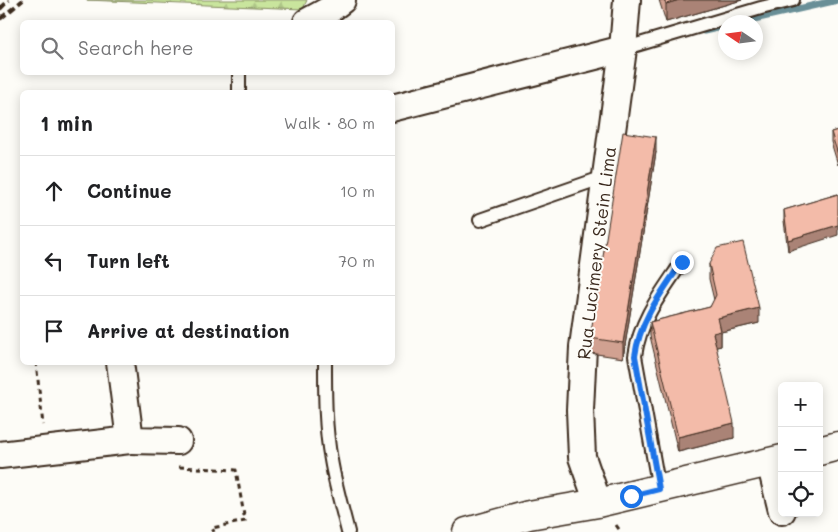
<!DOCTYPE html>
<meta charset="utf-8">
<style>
:root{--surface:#fff;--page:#f6f6f6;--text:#202124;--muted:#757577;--line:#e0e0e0}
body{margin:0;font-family:Mali,sans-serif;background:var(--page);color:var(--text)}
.controls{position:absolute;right:15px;bottom:15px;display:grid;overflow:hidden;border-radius:8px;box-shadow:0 2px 12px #0003}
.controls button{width:45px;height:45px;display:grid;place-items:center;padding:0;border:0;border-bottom:1px solid var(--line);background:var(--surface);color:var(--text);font:25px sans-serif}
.compass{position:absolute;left:718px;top:15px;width:45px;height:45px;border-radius:50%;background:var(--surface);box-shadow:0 2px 12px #0003;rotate:283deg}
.stop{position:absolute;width:15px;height:15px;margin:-11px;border:4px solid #1a73e8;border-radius:50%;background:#fff}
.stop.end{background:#1a73e8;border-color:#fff;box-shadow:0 1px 5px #0008}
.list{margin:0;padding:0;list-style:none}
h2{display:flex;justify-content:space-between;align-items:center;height:65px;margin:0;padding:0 20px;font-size:21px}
h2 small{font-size:16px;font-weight:400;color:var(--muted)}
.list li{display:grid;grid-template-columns:32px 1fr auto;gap:15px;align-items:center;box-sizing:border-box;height:70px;padding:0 20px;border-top:1px solid var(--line)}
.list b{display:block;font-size:19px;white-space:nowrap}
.list em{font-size:16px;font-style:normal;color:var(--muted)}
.icon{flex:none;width:28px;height:28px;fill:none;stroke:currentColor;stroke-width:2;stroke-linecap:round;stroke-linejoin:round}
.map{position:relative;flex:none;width:838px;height:532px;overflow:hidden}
.search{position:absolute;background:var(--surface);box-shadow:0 2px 12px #0003;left:20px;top:20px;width:375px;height:55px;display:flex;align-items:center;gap:12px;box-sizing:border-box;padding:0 18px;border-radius:8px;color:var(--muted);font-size:19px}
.panel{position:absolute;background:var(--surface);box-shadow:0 2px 12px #0003;left:20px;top:90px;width:375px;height:275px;border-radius:8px}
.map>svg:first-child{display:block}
</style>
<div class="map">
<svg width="838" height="532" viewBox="0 0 838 532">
<defs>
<pattern id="forest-firs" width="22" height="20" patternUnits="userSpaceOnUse" patternTransform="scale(1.25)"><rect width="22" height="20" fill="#c9e59d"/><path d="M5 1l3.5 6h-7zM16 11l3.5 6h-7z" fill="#aec587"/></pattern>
</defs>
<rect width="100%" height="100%" fill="#fdfcf7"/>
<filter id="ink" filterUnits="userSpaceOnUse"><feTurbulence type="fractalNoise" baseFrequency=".02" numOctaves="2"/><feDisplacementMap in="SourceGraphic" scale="10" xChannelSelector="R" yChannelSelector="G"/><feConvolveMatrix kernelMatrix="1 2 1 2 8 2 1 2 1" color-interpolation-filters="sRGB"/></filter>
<g filter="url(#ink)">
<polygon fill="url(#forest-firs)" stroke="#82885e" points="86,0 307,0 303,9"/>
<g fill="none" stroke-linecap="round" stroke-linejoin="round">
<g stroke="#698f97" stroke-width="7">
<polyline points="741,22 838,0"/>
<polyline points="704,31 726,26"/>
</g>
<g stroke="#3b2a1e" stroke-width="16">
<g id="lane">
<polyline points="623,49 761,8 793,0"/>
<polyline points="239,72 239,92"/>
<polyline points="480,220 607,176"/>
<path d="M325,362C325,395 325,428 331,460C335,484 342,508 348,532"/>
<path d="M659,489L635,356C640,319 662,292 682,262"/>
</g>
</g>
<g stroke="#3b2a1e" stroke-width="30">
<g id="street">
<polyline points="307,22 329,10 342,0"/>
<polyline points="392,108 623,49"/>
<polyline points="120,362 130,440 178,441"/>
<polyline points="0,455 130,440"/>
<polyline points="770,462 782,511"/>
<polyline points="598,503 582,457 580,410 583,347 623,49 627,0"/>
</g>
</g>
<g stroke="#3b2a1e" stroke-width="31">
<g id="secondary">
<polyline points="819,451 838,446"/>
<polyline points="467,532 529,515 598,503 782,459"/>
</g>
</g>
<g stroke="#3b2a1e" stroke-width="3" stroke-dasharray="5 4" stroke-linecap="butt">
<polyline points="36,362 43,425"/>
<polyline points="179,467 236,470 245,521 212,528 214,532"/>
<polyline points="616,525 621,532"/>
</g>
<use href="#lane" stroke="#fdfcf7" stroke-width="12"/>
<use href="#street" stroke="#fdfcf7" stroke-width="26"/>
<use href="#secondary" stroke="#fdfcf7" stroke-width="28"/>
<g stroke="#3b2a1e" stroke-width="4" stroke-dasharray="8 4" stroke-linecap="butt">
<polyline points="0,9 9,0"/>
<polyline points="0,19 23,0"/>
</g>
</g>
<g fill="#d1a191" stroke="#3b2a1e">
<polygon points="659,0 742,0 666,22"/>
<polygon points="838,130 838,165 831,142 831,132"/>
<polygon points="656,152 623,358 590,353 590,338"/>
<polygon points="838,194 788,251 784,221 784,210"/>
<polygon points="709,264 759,323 721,332 721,346 716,347 734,438 678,452 650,336 650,322 710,307 714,300 709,279"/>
</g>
<g fill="#aa8376" stroke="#3b2a1e">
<polygon points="679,0 742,0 666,22 666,4"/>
<polygon points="656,137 656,152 623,358 623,343"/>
<polygon points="838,225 838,235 788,251 788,240"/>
<polygon points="759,308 759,323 721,332 721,346 713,348 713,333 718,318"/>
<polygon points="734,423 734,438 678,452 678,437"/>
</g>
<g fill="#f3bba9" stroke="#3b2a1e">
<polygon points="664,0 679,0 666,4"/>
<polygon points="838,130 838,155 831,132"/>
<polygon points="623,132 656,137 623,343 590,338"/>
<polygon points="838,194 838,225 788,240 784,210"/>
<polygon points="743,242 759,308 718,318 721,331 713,333 734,423 678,437 650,322 710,307 716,295 709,264 717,248"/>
</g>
</g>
<g fill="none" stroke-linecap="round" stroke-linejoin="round" filter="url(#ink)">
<path stroke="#1a73e8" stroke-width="6" d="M631,496L659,489L635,356C640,319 662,292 682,262"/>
</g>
<g text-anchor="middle" stroke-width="4" stroke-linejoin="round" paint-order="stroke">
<g font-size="18" fill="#3b2a1e" stroke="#fdfcf7">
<text transform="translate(597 253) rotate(-83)" y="6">Rua Lucimery Stein Lima</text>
</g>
</g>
</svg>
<div class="controls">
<button>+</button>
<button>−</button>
<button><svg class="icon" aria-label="locate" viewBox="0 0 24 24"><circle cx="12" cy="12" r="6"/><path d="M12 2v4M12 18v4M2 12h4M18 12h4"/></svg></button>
</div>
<svg class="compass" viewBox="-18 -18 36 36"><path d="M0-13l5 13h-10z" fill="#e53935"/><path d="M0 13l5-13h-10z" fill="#757577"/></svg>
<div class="stop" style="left:631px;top:496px"></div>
<div class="stop end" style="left:682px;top:262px"></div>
<div class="search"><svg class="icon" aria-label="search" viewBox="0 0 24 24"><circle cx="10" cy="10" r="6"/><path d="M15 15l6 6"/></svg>Search here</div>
<section class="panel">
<h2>1 min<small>Walk · 80 m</small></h2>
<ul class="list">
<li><svg class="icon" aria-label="ahead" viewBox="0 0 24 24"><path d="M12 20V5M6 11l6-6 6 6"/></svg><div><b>Continue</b></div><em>10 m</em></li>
<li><svg class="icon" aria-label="left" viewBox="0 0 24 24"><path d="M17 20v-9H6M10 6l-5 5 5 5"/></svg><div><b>Turn left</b></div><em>70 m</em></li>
<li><svg class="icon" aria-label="arrive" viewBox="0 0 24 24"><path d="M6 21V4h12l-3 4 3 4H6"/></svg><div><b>Arrive at destination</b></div></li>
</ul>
</section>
</div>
